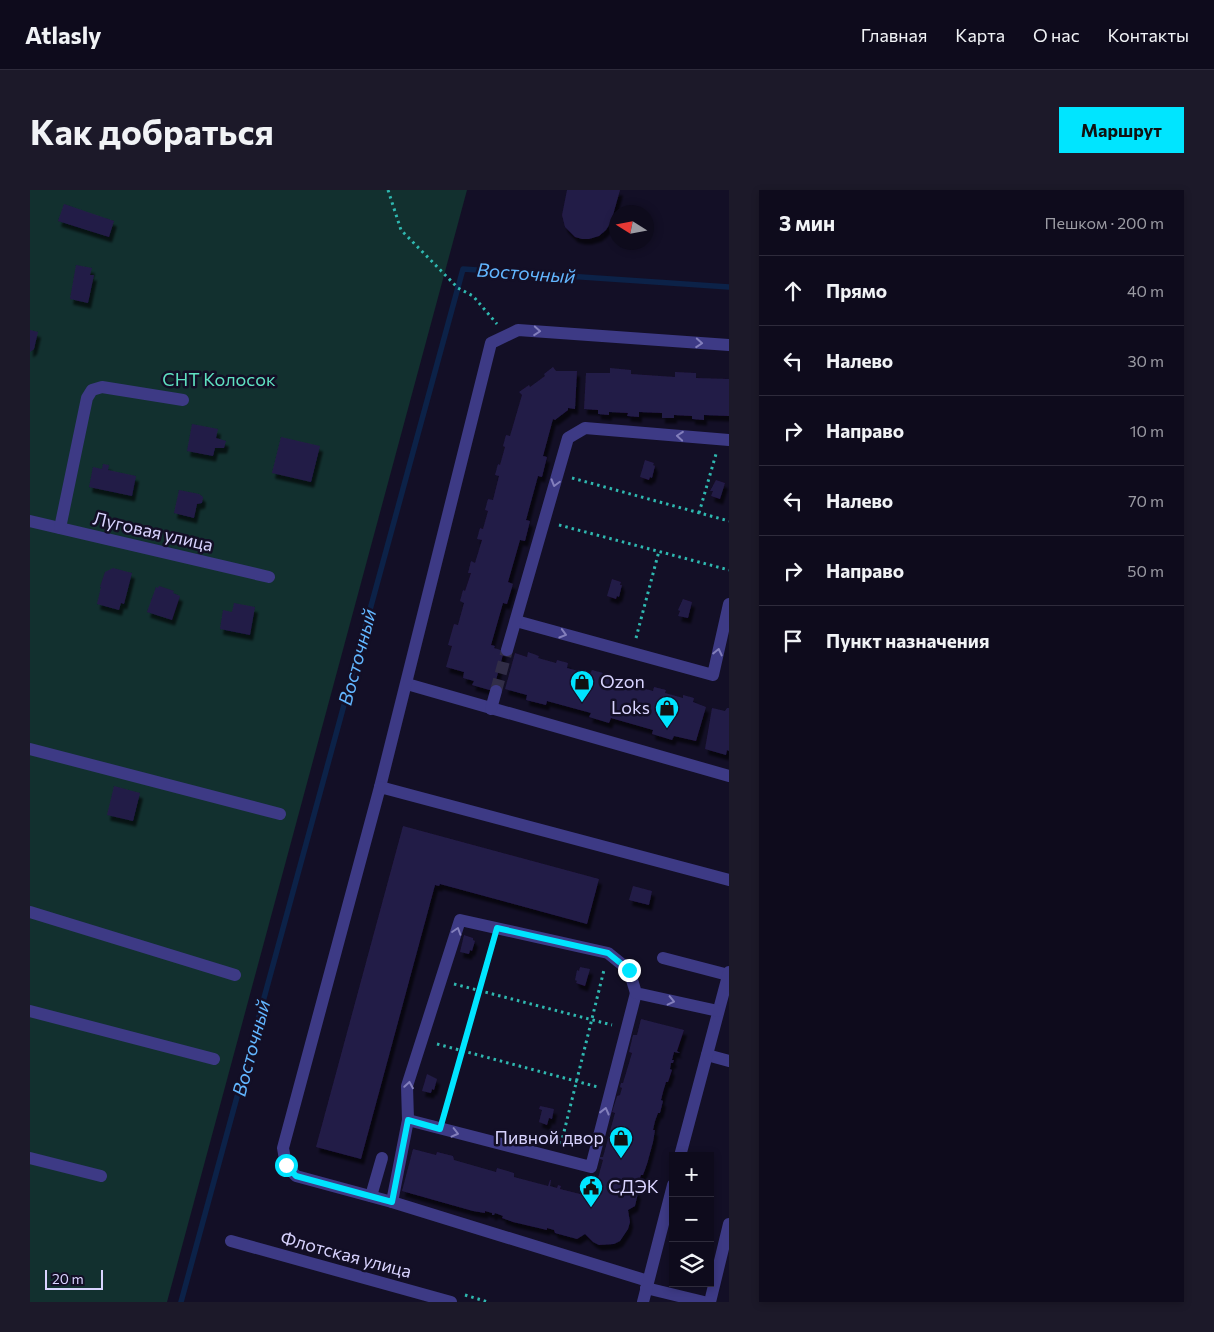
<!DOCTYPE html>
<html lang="ru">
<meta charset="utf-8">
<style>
:root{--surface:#0e0b1c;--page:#1c1929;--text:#f1f3f6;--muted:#9b9ba3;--line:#2e2b3b;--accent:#00e5ff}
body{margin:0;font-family:Commissioner,sans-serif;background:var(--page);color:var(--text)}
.controls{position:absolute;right:15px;bottom:15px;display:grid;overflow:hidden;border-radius:0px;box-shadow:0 2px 8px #0003}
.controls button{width:45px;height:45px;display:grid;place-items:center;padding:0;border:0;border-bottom:1px solid var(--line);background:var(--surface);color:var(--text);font:25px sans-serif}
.compass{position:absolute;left:579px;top:15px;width:45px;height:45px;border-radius:50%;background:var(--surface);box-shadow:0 2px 8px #0003;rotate:281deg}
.scale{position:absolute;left:15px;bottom:12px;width:58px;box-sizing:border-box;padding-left:5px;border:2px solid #d9d4ff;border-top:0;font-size:14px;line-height:18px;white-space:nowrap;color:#d9d4ff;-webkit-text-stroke:4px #130f26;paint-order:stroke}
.stop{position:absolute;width:15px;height:15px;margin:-11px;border:4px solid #00e5ff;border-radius:50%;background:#fff}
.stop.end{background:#00e5ff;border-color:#fff;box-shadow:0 1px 5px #0008}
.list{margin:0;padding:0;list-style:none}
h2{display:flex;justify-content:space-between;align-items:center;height:65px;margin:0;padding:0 20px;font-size:21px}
h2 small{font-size:16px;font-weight:400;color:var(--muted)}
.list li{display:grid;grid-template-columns:32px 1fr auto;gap:15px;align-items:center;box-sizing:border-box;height:70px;padding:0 20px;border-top:1px solid var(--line)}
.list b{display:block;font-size:19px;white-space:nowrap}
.list em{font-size:16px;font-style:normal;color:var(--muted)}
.icon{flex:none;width:28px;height:28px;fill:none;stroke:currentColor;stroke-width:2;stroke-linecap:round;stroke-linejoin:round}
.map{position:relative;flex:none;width:699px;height:1112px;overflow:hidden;border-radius:0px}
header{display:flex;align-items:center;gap:30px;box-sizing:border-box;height:70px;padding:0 25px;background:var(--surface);border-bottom:1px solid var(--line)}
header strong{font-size:24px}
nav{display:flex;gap:28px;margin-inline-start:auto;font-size:18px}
.intro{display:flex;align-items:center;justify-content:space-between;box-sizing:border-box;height:120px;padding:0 30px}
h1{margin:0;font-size:35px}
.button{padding:12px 22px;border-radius:0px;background:var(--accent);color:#111;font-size:18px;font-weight:700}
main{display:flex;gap:30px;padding:0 30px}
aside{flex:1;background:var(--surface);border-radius:0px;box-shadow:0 2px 8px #0003}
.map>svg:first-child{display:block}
</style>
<header>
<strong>Atlasly</strong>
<nav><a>Главная</a><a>Карта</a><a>О нас</a><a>Контакты</a></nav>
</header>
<div class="intro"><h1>Как добраться</h1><a class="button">Маршрут</a></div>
<main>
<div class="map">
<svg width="699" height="1112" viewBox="0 0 699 1112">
<defs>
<filter id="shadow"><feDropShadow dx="3" dy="5.5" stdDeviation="1" flood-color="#0009"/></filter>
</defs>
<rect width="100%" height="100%" fill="#130f26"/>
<polygon fill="#12302f" points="0,0 437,0 137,1112 0,1112"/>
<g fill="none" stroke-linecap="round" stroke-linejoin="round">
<polyline stroke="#0c2248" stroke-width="5.5" points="151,1112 433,79 699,97"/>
</g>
<g fill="#241b47" filter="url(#shadow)">
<polygon points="537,0 590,0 581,32 576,40 569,46 559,49 552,49 545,47 535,37 532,25"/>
<polygon points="34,14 84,31 79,47 28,31"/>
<polygon points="46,75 62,78 60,85 64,85 58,113 40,109"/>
<polygon points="0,140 8,142 4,159 0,162"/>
<polygon points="523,177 526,181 547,181 545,219 538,218 538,220 525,230 523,229 513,266 517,267 512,287 508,286 496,330 500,331 495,351 490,350 478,392 483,394 477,414 473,413 461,455 465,456 464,458 474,461 463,501 442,495 444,491 433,488 434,482 416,477 422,456 418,455 424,434 428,435 434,413 430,411 433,400 435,401 441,383 438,383 441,371 445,373 452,350 447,349 450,338 453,339 458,321 455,320 458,309 463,310 469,286 465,285 468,274 470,275 475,257 473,256 476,245 480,246 492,205 489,202 499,195 500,197 515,186 514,184"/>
<polygon points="580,178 601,180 601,184 645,187 645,182 666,183 666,188 699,189 699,226 674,225 674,230 662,229 662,226 644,225 644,228 632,228 632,223 609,222 609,227 597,226 598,223 579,222 579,225 568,224 568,220 554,219 556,183 580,183"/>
<polygon points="162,234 188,239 186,248 196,251 194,258 185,258 183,266 157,261"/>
<polygon points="251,247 290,256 281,292 242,283"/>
<polygon points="615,270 624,273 623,275 625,276 622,288 620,287 619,290 610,287"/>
<polygon points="73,274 79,275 78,280 106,286 102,306 59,297 63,277 72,279"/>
<polygon points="686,290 695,293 690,309 681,306 683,301 680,301"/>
<polygon points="149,300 169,304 173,307 172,313 167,314 164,328 144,323"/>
<polygon points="83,378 102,383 94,414 91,413 89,420 67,414 71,397 70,397 75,382"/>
<polygon points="582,389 591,392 590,395 592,395 589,407 587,406 586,409 577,406"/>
<polygon points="129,396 144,401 143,403 150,406 142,430 117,422 126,397 128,398"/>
<polygon points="653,409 662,412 658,428 648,426 650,421 648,420"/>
<polygon points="204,413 225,417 220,445 190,439 193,420 202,422"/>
<polygon points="498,462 509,466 508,468 526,473 527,470 538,473 537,478 560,484 562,480 573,483 572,485 590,490 591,488 602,491 601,495 623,501 624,497 636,500 635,503 653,508 653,505 664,508 663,512 676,517 666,551 644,546 642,550 622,544 623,540 581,528 579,533 559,527 561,523 517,511 516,515 496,510 497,505 475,499 485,463 497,467"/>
<polygon points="682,518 695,521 697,518 699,518 699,561 697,560 696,565 675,559"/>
<polygon points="84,596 110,603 103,631 77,625"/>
<polygon points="373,636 569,689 557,734 410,694 409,696 405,695 331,969 286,957"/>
<polygon points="603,696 622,701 619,715 599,710"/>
<polygon points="434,745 443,748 443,750 445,751 442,761 440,760 439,764 430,762"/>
<polygon points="550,777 560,779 555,796 546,793 547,791 545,790 547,780 549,781"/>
<polygon points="611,829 654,840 647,861 650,863 644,862 642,870 644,870 643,873 641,873 640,879 642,880 638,892 636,892 633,902 631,910 633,911 630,923 628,923 625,931 623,940 625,940 623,952 617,974 613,985 611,985 608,994 606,1003 608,1003 605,1016 598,1020 600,1032 598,1039 590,1051 584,1054 569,1055 563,1052 555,1044 547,1049 525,1043 524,1040 517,1038 517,1040 483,1032 472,1028 473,1026 465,1023 464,1025 462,1025 462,1023 455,1021 455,1023 443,1021 372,1001 383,959 406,965 407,962 423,966 424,970 466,982 467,978 484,983 484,987 518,996 520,990 521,990 520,996 527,998 528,995 531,996 530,999 550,1004 566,995 573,970 570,969 570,967 573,967 585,923 582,922 587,906 590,905 592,898 590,897 591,893 593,893 602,863 599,862 603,845 607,845"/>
<polygon points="397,884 407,889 404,900 402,899 401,903 392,901"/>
<polygon points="510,916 524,919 522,929 519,928 517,935 509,932 512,920 509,919"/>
</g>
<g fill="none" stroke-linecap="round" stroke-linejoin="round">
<polyline stroke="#312d47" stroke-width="12" stroke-dasharray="12 6" stroke-linecap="butt" points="466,501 477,460"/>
<g stroke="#2fb8b0" stroke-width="3" stroke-dasharray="2.5 4" stroke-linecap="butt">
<polyline points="358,0 371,40 428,98 443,106 467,134"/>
<polyline points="542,288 699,331"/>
<polyline points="669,323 686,264"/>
<polyline points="529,335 699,380"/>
<polyline points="606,448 629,361"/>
<polyline points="424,794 582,835"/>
<polyline points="407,854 568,897"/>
<polyline points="414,924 463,752"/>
<polyline points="531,954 574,780"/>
<polyline points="435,1105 458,1112"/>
</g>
<g stroke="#3d3a85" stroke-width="12">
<polyline points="0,331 239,387"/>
<polyline points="30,338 57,208 62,200 72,197 153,210"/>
<polyline points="486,431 683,485 699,414"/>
<polyline points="477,460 538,248 555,238 699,250"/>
<polyline points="377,494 699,586"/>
<polyline points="461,519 466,501"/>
<polyline points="0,559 250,624"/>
<polyline points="350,597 461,153 488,140 699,155"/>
<polyline points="0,722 205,785"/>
<polyline points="633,768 698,785"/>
<polyline points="0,821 184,869"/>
<polyline points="677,865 699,871"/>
<polyline points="378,930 561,977 606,803"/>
<polyline points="650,966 699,782"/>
<polyline points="0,968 71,986"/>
<polyline points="341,1006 352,968"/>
<polyline points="362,1012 378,930 377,896 430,730 578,763 599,780 606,803 688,821"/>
<polyline points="201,1051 421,1112"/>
<polyline points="618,1091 362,1012 266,986 256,975 253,958 350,597 699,690"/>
<polyline points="616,1098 674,1112"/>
<polyline points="613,1112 643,995"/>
<polyline points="680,1112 699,1034"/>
</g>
</g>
<defs><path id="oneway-chevron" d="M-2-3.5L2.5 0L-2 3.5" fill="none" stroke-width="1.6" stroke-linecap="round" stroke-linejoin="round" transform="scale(1.25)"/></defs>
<g stroke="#837fbc">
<use href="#oneway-chevron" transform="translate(507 141) rotate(4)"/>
<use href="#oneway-chevron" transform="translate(669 153) rotate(4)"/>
<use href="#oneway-chevron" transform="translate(650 246) rotate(-175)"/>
<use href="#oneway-chevron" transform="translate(525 293) rotate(106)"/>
<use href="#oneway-chevron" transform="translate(533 444) rotate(16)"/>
<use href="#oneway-chevron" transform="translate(688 462) rotate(-77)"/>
<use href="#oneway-chevron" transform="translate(427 741) rotate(-72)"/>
<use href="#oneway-chevron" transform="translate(641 811) rotate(13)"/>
<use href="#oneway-chevron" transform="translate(379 895) rotate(-81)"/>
<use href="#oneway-chevron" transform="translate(575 921) rotate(-76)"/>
<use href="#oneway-chevron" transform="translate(425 943) rotate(14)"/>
</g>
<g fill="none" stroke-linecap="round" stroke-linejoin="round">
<polyline stroke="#00e5ff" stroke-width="6" points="256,975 266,986 362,1012 378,930 410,939 467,738 578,763 599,780"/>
</g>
<defs>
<g id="shop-pin" transform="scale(1.25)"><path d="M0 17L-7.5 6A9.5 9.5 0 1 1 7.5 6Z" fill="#00e5ff" stroke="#130f26"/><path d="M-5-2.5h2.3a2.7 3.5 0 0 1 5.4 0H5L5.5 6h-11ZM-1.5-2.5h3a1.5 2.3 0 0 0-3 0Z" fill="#111"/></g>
<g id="civic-pin" transform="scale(1.25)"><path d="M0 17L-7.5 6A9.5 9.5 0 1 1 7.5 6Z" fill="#00e5ff" stroke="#130f26"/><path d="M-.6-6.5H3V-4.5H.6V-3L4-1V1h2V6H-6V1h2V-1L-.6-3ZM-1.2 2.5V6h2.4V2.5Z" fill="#111"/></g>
</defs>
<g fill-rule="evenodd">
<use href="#shop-pin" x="552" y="492"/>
<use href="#shop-pin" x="637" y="518"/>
<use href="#shop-pin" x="591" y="948"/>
<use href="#civic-pin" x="561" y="997"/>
</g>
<g text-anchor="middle" stroke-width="5" stroke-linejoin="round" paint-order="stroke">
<g font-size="18" fill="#5fe0c0" stroke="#130f26">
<text x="189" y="196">СНТ Колосок</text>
</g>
<g font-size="18" fill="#d9d4ff" stroke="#130f26">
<text transform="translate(123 342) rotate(13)" y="6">Луговая улица</text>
<text transform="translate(316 1065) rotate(15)" y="6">Флотская улица</text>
</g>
<g font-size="18" fill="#d9d4ff" stroke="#130f26" text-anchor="start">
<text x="570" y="498">Ozon</text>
<text x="620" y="524" text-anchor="end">Loks</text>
<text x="574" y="954" text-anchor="end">Пивной двор</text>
<text x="578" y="1003">СДЭК</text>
</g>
<g font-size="19" font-style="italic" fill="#62b6ff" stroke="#130f26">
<text transform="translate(496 83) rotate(4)" y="7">Восточный</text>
<text transform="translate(327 467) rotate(-75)" y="7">Восточный</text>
<text transform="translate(221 858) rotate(-75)" y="7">Восточный</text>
</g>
</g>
</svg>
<div class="controls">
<button>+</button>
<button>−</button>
<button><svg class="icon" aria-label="layers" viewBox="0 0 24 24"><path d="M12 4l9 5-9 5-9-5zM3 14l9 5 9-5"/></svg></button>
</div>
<svg class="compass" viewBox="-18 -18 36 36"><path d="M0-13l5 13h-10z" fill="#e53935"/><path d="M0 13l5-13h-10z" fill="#9b9ba3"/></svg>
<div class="scale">20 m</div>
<div class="stop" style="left:256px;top:975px"></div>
<div class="stop end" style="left:599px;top:780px"></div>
</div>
<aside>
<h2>3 мин<small>Пешком · 200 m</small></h2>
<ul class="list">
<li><svg class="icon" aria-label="ahead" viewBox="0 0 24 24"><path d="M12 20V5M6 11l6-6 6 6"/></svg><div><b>Прямо</b></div><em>40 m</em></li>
<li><svg class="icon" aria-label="left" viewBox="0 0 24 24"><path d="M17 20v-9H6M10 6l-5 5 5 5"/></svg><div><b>Налево</b></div><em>30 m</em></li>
<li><svg class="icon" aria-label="right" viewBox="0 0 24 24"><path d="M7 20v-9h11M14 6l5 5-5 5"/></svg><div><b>Направо</b></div><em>10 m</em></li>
<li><svg class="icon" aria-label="left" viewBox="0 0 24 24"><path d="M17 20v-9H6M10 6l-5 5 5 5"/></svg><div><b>Налево</b></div><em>70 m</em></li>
<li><svg class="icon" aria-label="right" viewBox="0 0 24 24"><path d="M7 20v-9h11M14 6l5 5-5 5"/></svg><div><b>Направо</b></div><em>50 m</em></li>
<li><svg class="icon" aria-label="arrive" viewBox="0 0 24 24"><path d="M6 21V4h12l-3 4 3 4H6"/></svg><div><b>Пункт назначения</b></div></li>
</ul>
</aside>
</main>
